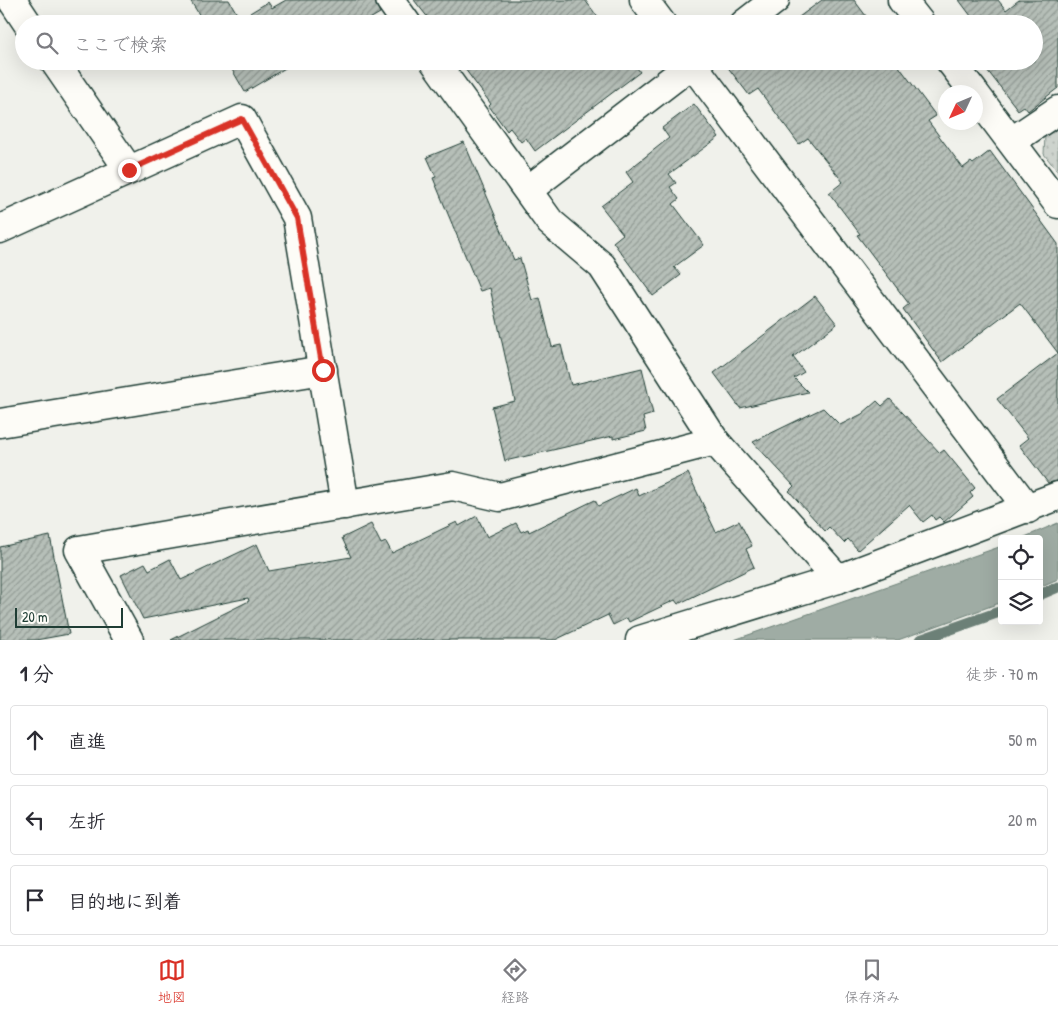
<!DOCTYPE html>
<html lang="ja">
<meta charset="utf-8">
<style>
:root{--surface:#fff;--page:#f2f2f3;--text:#2b2b33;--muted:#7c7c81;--line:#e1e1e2;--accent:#d93025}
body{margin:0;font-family:"Patrick Hand","Klee One",sans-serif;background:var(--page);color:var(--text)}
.controls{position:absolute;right:15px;bottom:15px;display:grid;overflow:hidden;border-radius:5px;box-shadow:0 5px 20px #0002}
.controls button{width:45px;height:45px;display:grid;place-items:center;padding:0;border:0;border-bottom:1px solid var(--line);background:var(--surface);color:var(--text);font:25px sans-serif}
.compass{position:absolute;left:938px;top:85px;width:45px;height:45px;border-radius:50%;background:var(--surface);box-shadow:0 5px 20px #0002;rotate:226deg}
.scale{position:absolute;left:15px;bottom:12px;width:108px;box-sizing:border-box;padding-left:5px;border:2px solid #1f3d34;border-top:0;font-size:14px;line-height:18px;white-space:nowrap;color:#1f3d34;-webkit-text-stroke:4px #fdfcf7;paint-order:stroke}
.stop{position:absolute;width:15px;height:15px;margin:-11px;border:4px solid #d93025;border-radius:50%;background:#fff}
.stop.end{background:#d93025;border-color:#fff;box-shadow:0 1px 5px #0008}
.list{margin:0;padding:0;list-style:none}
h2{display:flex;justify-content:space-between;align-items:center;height:65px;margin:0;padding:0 20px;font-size:21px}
h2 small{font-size:16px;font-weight:400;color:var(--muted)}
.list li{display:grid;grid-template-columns:32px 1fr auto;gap:15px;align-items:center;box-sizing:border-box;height:70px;margin:0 10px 10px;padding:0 10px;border:1px solid var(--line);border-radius:5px}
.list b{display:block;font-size:19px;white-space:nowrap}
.list em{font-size:16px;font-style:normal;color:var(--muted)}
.icon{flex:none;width:28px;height:28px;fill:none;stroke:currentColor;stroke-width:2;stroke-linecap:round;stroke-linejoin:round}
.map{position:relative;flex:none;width:1058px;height:640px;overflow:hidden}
.search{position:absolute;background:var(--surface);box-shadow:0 5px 20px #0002;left:15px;right:15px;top:15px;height:55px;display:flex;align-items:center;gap:12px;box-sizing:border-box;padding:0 18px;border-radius:28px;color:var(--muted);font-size:19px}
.sheet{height:305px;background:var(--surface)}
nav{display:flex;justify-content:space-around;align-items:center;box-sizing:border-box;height:70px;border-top:1px solid var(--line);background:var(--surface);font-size:14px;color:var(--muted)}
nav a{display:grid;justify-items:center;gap:2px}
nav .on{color:var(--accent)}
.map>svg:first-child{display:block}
</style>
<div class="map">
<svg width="1058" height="640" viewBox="0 0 1058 640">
<defs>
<pattern id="park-dots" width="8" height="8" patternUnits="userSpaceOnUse" patternTransform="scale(1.25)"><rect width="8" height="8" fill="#cdd3cd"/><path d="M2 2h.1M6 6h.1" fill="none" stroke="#b0b6b1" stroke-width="1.8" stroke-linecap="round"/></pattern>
<pattern id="building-hatch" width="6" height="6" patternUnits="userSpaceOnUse" patternTransform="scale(1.25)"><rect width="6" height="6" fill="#b6bfb8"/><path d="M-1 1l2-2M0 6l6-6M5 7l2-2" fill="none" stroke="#939c96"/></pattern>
</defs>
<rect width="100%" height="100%" fill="#f0f1eb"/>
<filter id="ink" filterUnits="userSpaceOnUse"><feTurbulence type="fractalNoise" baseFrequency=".02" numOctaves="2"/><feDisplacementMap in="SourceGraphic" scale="10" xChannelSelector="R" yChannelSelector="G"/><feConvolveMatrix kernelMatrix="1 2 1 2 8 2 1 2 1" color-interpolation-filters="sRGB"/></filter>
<g filter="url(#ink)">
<polygon fill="url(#park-dots)" stroke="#768880" points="1058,127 1058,172 1044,154 1045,136"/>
<g fill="#9faca4" stroke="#6c8077">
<polygon points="1058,523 1058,579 1039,587 1039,539 1020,539"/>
<polygon points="1002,546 1002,602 898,640 734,640"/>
</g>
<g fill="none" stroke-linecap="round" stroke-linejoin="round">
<g stroke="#6c8077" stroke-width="11">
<polyline points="1039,595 1058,587"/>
<polyline points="920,640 1002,611"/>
</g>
</g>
<g fill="url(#building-hatch)" stroke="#1f3d34">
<polygon points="190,0 229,0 240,19 268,2 272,8 286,0 375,0 380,13 361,24 205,24"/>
<polygon points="414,0 585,0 603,24 433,24"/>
<polygon points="822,0 854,0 872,24 804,24 799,17"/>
<polygon points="959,0 998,0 1006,10 1019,0 1058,0 1058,88 1028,111 1024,106 1018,110 980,61 1034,61 1034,24 977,24"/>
<polygon points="227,61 297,61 245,92"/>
<polygon points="459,61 632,61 640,72 535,151 526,138 521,142 510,128 507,131 489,106 491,104"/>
<polygon points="723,61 895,61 936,116 928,121 963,168 971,162 973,164 990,151 1058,244 1058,353 1020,303 942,362 903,309 909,304 857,235 860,234 829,193 843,182 808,138 799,144 758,89 749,95"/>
<polygon points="694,104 719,137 669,174 676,183 670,187 679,199 673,204 704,245 674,267 681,275 653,296 613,242 623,234 601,206 633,182 626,172 669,138 662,128"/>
<polygon points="464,142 514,260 520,258 532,300 540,298 552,347 561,345 571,385 642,368 653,414 643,417 646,431 613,439 613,436 505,461 492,407 515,401 490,288 480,291 433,178 436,177 427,157"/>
<polygon points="815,296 837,324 793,357 804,372 794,378 808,392 740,408 714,373"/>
<polygon points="1058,353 1058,481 1048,483 1019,445 1028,438 997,399"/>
<polygon points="890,399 940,453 944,450 975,488 970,493 973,497 944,522 939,517 935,520 932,515 923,522 909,505 858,550 848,539 844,543 829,527 825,531 789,491 794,486 753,442 823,408 840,425 862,414 877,401 882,406"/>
<polygon points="688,473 716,532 739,521 752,546 746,549 754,567 678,604 675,600 629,622 627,618 613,625 608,615 555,640 171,640 249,601 248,598 143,619 121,575 145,563 149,570 170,559 181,580 257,544 269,571 351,557 342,538 371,524 381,544 386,542 392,553 457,522 459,526 477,516 487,537 516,523 521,532 528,529 529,532 595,500 598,506 636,488 639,496"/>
<polygon points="50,536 69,634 36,640 0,640 0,547"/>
</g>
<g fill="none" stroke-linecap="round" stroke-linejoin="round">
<g stroke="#1f3d34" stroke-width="31">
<g id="minor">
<polyline points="12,0 28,24"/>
<polyline points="390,0 407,24"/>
<polyline points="644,0 662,24"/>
<polyline points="902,0 921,24"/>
<polyline points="744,24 775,0"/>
<polyline points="54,61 129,170"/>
<polyline points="434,61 550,222 602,266 715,441 838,579"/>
<polyline points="690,61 1028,509"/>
<polyline points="950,61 974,92"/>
<polyline points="976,95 1058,204"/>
<polyline points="1012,141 1058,110"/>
<polyline points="528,190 696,61"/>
<polyline points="0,229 242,119 297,218 345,505"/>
<polyline points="0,423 323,370"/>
<polyline points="129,640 79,550 453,486 500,497 715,441"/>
<polyline points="640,640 838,579 1058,496"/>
</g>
</g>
<use href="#minor" stroke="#fdfcf7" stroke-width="28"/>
</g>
</g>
<g fill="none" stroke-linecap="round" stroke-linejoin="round" filter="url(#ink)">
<polyline stroke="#d93025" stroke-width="6" points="129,170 242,119 297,218 323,370"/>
</g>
</svg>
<div class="controls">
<button><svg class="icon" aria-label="locate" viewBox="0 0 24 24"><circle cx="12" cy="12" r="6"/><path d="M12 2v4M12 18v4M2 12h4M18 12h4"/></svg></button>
<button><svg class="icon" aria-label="layers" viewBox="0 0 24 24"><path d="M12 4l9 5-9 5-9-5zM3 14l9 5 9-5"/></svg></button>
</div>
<svg class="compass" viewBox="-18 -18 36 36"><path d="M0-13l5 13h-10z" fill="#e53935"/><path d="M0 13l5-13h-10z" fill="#7c7c81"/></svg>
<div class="scale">20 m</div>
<div class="stop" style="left:323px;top:370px"></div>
<div class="stop end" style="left:129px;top:170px"></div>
<div class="search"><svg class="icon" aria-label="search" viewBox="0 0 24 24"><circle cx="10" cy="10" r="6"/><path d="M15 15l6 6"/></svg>ここで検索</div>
</div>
<section class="sheet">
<h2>1 分<small>徒歩 · 70 m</small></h2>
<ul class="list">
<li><svg class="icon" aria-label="ahead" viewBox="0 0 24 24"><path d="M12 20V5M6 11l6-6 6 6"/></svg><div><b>直進</b></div><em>50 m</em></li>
<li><svg class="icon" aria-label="left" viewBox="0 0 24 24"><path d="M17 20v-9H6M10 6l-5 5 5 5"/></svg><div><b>左折</b></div><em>20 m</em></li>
<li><svg class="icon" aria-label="arrive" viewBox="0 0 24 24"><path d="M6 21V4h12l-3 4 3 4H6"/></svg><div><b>目的地に到着</b></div></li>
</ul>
</section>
<nav>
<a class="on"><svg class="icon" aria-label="map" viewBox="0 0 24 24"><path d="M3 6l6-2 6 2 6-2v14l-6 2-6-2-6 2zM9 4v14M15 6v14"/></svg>地図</a>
<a><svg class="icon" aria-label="directions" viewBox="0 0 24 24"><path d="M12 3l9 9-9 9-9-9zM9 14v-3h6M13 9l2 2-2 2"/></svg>経路</a>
<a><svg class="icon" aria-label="saved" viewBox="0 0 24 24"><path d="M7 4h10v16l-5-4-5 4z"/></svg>保存済み</a>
</nav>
